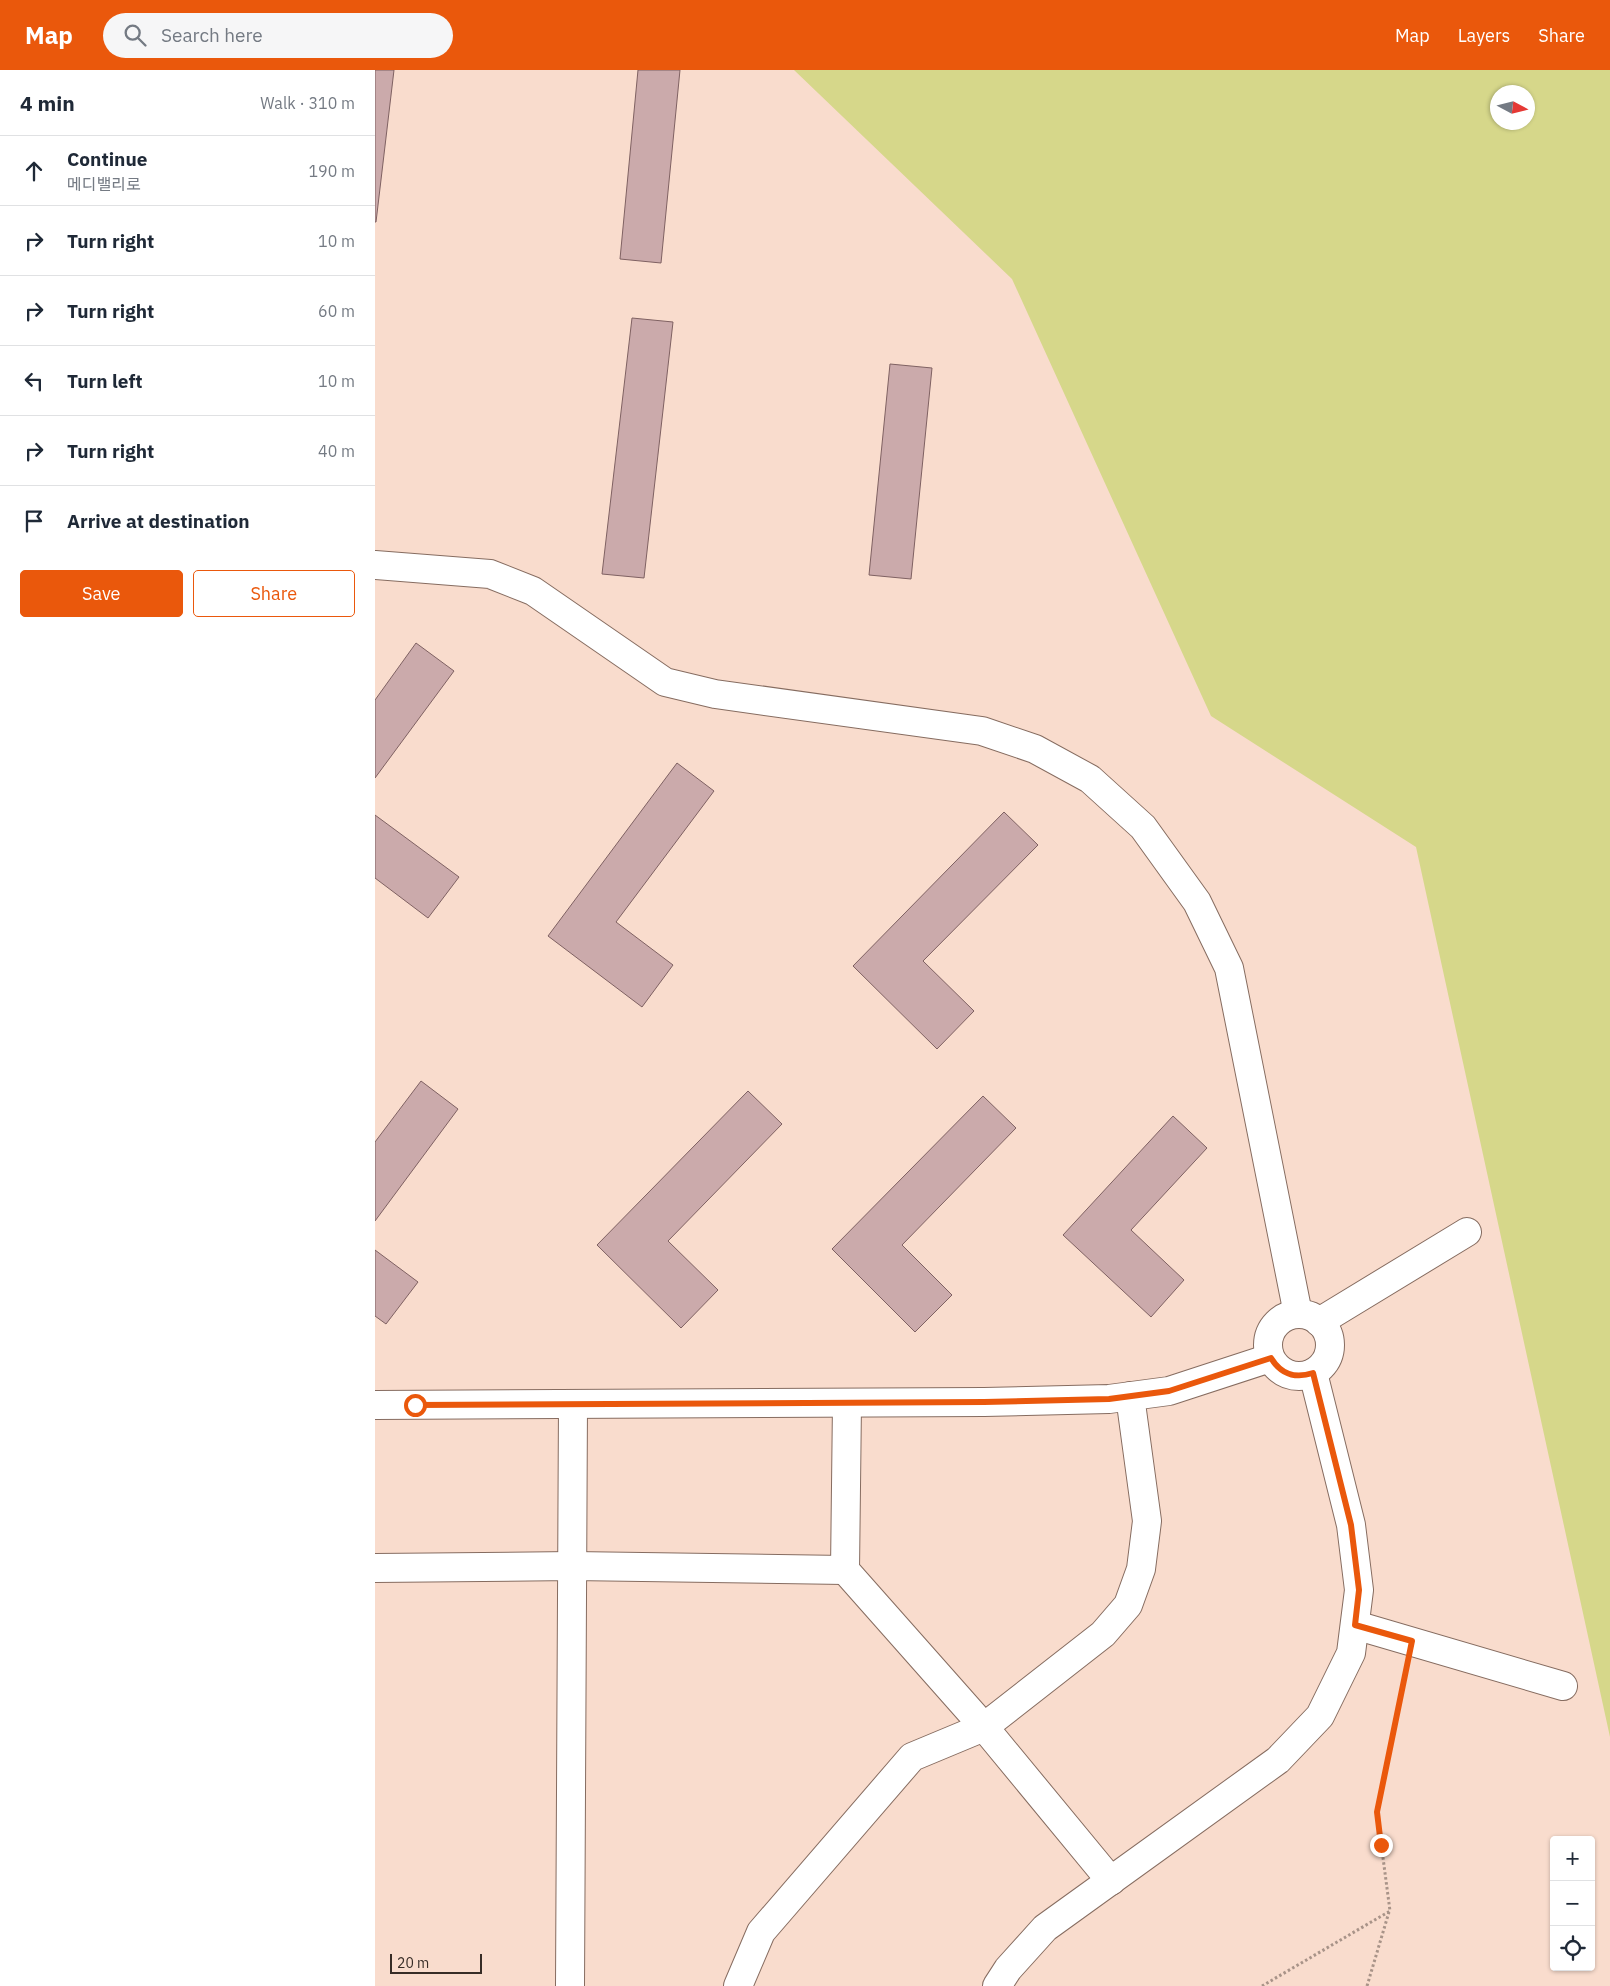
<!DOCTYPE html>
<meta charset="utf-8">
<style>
:root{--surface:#fff;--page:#f6f6f7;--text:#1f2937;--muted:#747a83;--line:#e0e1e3;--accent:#ea580c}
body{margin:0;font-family:"IBM Plex Sans","Noto Sans KR",sans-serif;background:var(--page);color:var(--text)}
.controls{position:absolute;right:15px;bottom:15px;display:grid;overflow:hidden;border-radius:5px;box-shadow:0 1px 4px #0004}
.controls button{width:45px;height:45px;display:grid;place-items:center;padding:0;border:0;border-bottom:1px solid var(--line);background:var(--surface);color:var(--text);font:25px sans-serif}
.compass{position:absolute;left:1115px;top:15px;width:45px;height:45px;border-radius:50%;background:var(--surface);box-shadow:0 1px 4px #0004;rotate:97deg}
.scale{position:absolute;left:15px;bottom:12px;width:92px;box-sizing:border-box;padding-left:5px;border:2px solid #372c26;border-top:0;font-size:14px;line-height:18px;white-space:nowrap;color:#372c26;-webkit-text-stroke:4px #f9dccd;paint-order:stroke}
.stop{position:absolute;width:15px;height:15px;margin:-11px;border:4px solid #ea580c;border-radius:50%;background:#fff}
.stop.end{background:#ea580c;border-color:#fff;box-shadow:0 1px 5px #0008}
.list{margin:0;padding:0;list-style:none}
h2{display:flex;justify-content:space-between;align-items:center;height:65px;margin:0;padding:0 20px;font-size:21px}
h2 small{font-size:16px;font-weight:400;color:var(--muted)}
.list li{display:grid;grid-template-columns:32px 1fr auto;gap:15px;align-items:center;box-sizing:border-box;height:70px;padding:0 20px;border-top:1px solid var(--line)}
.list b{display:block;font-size:19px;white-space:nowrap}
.list p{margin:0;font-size:16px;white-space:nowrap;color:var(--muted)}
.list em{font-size:16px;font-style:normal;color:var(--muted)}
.actions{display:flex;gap:10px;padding:15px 20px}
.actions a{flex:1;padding:11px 0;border:1px solid var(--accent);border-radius:5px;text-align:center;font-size:18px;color:var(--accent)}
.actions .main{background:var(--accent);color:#fff}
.icon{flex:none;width:28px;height:28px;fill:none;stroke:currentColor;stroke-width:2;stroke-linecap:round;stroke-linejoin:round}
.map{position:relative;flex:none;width:1235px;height:1916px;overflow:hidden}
header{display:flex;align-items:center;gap:30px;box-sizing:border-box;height:70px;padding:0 25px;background:var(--accent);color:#fff}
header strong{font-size:24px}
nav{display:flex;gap:28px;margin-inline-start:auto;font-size:18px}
.search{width:350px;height:45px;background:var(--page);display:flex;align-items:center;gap:12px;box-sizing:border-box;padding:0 18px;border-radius:28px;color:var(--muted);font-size:19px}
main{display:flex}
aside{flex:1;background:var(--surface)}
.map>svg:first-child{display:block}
</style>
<header>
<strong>Map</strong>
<div class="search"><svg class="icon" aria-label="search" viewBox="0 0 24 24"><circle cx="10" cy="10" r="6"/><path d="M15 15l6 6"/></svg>Search here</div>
<nav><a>Map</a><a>Layers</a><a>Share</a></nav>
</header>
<main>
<aside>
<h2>4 min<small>Walk · 310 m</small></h2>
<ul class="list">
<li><svg class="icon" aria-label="ahead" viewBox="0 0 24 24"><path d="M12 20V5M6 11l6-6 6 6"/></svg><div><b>Continue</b><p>메디밸리로</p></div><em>190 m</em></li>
<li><svg class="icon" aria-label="right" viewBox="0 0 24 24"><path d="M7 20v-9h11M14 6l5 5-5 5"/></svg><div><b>Turn right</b></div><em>10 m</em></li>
<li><svg class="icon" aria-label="right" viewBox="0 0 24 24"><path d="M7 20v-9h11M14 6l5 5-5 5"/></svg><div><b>Turn right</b></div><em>60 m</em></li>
<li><svg class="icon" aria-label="left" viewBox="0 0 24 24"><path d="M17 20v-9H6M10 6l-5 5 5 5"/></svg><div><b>Turn left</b></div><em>10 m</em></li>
<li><svg class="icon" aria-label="right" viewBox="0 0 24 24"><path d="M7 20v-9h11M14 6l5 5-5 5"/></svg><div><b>Turn right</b></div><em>40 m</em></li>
<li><svg class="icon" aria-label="arrive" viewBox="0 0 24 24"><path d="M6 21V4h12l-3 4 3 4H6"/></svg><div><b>Arrive at destination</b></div></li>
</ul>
<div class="actions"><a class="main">Save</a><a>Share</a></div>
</aside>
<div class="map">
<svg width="1235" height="1916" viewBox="0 0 1235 1916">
<rect width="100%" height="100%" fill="#f9dccd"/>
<path fill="#d6d78a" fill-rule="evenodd" d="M419,0H1235V1667L1041,777L836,646L637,209ZM1122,22H1152V52H1122Z"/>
<g fill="#cbaaab" stroke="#7f6162">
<polygon points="0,0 19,0 1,152 0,152"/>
<polygon points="263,0 305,0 286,193 245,189"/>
<polygon points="257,248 298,252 269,508 227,504"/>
<polygon points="515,294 557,298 536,509 494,505"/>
<polygon points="41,573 79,601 0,708 0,630"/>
<polygon points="302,693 339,721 241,852 298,895 267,937 173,866"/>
<polygon points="629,742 663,775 548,891 599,941 562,979 478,896"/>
<polygon points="0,745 84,807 53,848 0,808"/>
<polygon points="46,1011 83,1039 0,1151 0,1072"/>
<polygon points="373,1021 407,1054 293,1171 343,1220 306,1258 222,1175"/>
<polygon points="608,1026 641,1058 527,1175 577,1225 540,1262 457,1179"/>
<polygon points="798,1046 832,1078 756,1160 809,1210 776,1247 688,1165"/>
<polygon points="0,1180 43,1212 11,1254 0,1246"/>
</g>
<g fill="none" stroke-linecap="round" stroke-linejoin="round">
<g stroke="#866c60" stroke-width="30">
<g id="minor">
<polyline points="0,495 115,504 158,521 290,612 340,624 607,661 660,679 715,709 768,757 822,832 854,898 923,1244"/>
<circle cx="924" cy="1275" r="31"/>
<polyline points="944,1252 1092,1162"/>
<polyline points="472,1333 470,1500 609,1657 736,1811"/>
<polyline points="0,1335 609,1332 734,1329 794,1321 895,1288"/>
<polyline points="0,1498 198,1496 470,1500"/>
<polyline points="980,1555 1188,1616"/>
<polyline points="195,1916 198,1334"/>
<polyline points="363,1916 386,1862 537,1687 609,1657 728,1564 753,1535 766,1499 772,1451 755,1326"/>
<polyline points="622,1916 633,1899 670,1858 903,1690 945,1646 976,1583 984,1520 976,1455 938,1303"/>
</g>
</g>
<g stroke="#a89388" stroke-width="3" stroke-dasharray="2.5 2.5" stroke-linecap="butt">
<polyline points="887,1916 1015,1841 1002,1742 1031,1601"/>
<polyline points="992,1916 1014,1842"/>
</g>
<use href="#minor" stroke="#fff" stroke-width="28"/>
</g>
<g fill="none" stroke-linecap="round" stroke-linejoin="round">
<path stroke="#ea580c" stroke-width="6" d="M40,1335L609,1332L734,1329L794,1321L896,1288C906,1304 919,1309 938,1303L976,1455L984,1520L980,1555L1037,1571L1002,1742L1006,1775"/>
</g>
</svg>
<div class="controls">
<button>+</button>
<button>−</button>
<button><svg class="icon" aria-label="locate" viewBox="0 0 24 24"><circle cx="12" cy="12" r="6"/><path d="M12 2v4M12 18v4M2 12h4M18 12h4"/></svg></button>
</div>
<svg class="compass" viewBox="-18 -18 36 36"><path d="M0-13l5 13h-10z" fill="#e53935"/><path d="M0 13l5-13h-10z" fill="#747a83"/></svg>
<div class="scale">20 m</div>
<div class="stop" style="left:40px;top:1335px"></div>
<div class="stop end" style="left:1006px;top:1775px"></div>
</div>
</main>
